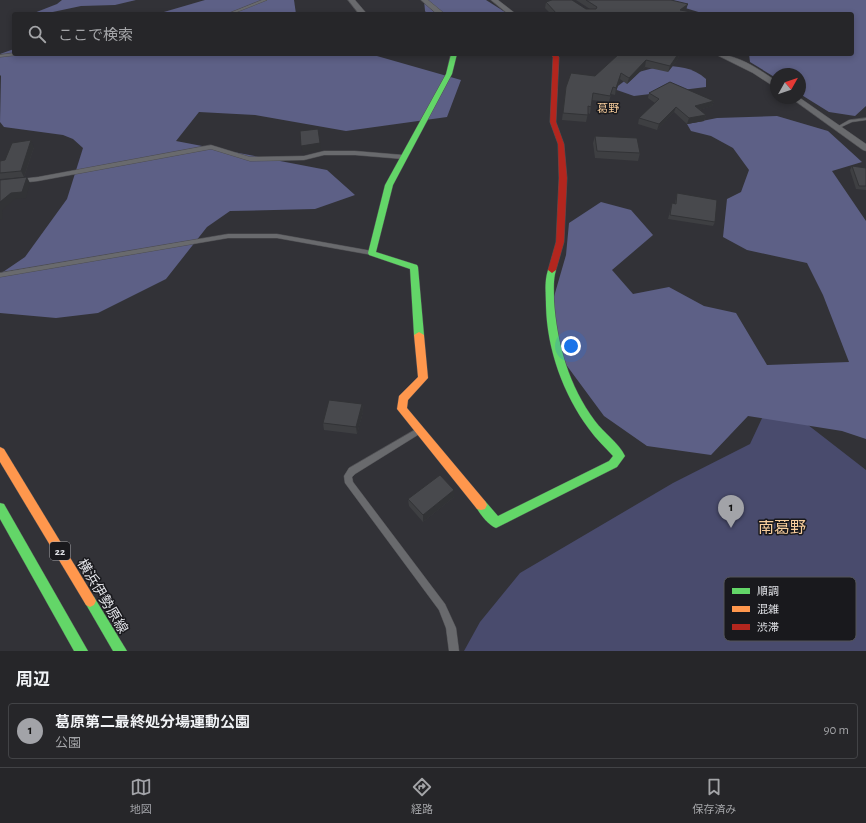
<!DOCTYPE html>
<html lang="ja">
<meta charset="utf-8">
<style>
:root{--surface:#262629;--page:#2e2e31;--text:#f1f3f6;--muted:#a4a5a8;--line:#424346;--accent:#a2a3a8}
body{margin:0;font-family:"Alegreya Sans","Noto Sans JP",sans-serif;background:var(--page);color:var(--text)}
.compass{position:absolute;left:770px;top:68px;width:36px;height:36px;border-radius:50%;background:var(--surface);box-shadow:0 2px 6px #0003;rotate:50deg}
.you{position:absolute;left:571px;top:346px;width:14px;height:14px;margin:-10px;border:3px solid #fff;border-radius:50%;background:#1a73e8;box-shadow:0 0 0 6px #1a73e833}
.badge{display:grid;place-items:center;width:26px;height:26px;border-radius:50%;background:var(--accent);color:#111;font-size:13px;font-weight:700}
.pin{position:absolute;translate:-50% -33px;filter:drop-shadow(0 1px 2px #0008)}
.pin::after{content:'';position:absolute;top:21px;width:14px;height:12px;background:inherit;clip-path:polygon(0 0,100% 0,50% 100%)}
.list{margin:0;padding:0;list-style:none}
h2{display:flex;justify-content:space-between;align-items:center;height:52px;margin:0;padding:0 16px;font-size:17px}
h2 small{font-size:13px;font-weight:400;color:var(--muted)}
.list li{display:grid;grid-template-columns:26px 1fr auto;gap:12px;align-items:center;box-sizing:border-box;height:56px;margin:0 8px 8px;padding:0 8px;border:1px solid var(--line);border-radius:4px}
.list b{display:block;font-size:15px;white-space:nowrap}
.list p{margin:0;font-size:13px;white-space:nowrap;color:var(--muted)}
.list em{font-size:13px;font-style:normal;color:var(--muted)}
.icon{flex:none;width:22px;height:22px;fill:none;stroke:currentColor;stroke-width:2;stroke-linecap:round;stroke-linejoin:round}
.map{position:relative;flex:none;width:866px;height:651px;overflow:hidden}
.search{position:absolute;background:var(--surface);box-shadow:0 2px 6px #0003;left:12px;right:12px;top:12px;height:44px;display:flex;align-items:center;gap:10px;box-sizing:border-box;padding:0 14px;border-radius:4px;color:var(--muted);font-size:15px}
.sheet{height:116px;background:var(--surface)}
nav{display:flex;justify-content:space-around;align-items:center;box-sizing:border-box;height:56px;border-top:1px solid var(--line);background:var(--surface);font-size:11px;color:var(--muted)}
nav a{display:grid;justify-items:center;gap:2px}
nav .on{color:var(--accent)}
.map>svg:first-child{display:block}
</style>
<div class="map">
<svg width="866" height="651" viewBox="0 0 866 651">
<rect width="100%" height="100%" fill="#323237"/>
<polygon fill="#494b6d" points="772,397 866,470 866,651 464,651 480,622 520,573 673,483 750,444"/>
<g fill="#5d6086">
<polygon points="62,0 136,0 115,5 81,6 48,13 34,13 57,4"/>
<polygon points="205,0 294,0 296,14 157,14"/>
<polygon points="424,0 486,0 505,12 504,14 427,14 425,11"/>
<polygon points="659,0 866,0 866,106 855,116 829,112 800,94 800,74 776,74 776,78 750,62 749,54 852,54 852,14 705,14"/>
<polygon points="14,49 14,54 370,54 461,80 447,117 346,131 255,115 199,112 176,141 327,170 355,195 315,209 230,211 207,227 166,279 98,313 56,318 0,313 0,274 25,257 67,199 83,148 73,139 63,135 4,127 0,122 1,76 0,75 0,54"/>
<path d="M661,66C677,66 693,67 706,79V87L634,96L614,89L635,73Z"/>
<polygon points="777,116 828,131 862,162 832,171 866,221 866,439 842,431 748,416 711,455 647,446 604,416 556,351 553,300 566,255 569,223 601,202 631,210 653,235 612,270 633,294 669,287 704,306 736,313 767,365 849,362 823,295 807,263 747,250 723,237 727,199 741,192 749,170 733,148 711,136 691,131 687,124 717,118"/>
</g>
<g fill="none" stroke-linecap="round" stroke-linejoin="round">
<g stroke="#4e4e52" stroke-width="1">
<g id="lane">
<polygon points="262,0 267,0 232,14 227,14"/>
<polygon points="14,53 20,54 18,55 0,57 0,55"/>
<polygon points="866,118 866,120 852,122 837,129 835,128 849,120"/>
<polygon points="211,145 250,157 304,156 324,151 355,151 403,155 406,157 403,159 355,155 324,155 304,160 250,161 211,149 38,181 20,183 17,181 20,179 38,177"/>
<polygon points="228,234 277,234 372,251 375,253 372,255 277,238 228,238 0,277 0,273"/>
<polygon points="418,428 421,429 422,431 421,433 355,474 352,477 353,482 445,604 456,628 459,651 449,651 446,628 439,610 345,483 344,476 349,468"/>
</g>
</g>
<g stroke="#4e4e52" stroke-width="1">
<g id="street">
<polygon points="348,0 355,0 367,14 359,14"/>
<polygon points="421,0 428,0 445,14 437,14"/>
<polygon points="491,0 498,0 516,14 508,14"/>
<path d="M715,54C737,54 759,69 776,81V88L753,73Z"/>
<polygon points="791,98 800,98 866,144 866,151 863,150"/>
</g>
</g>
<g stroke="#4e4e52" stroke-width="1">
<g id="fast">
<polygon points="451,54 457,54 452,74 393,185 376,252 417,265 418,267 424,335 419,338 414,335 410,269 369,255 368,253 385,185 446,74"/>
<path d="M552,267L556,270C553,280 554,290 554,301C557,344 569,386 595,421C604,433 619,443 625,456L617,467L496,528C488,525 479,513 475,505L477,501L481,500L485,501L498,516L609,461L613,456C605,447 596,439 589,429C563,394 547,349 546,306C546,294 544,282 548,270Z"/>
<polygon points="0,503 4,504 88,651 74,651 0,519"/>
<polygon points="90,595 94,597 127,651 113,651 84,601 86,597"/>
</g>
</g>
<g stroke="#4e4e52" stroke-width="1">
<g id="slow">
<polygon points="419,332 424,335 428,378 408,400 407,408 485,501 487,505 485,509 481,510 477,509 397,409 399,396 418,377 414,335"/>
<polygon points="0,447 4,449 94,597 96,601 94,605 90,607 86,605 0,462"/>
</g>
</g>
<g stroke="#4e4e52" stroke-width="1">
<polygon id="jam" points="550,54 556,54 559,57 556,122 564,144 567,178 564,242 556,270 552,273 548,270 556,242 559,178 558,144 550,122 553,57"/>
</g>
<use href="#lane" fill="#696a6d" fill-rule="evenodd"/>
<use href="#street" fill="#696a6d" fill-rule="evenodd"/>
<use href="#fast" fill="#63d668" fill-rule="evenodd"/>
<use href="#slow" fill="#ff974d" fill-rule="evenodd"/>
<use href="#jam" fill="#b3261e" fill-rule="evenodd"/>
</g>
<g fill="#3e3f42">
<polygon points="576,0 671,0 686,10 685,11 702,14 551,14 545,8 546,2 586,9 590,9"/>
<polygon points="619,54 679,54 678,59 668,72 645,67 627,84 620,79 615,95 611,94 609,102 592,100 590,114 588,113 586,122 562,120 566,87 595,76"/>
<polygon points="649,93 714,101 712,106 699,110 706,115 704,121 687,124 674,112 657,130 638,124 639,118 655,103 648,98"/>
<polygon points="595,136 640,153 638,161 595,158 593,143"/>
<polygon points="34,147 24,177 0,179 0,161 5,160"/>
<polygon points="852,166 866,168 866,190 856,189 850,170"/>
<polygon points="677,193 715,222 713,226 668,219 672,203 675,203"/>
<polygon points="362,404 363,412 357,434 324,430 323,423"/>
<polygon points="454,490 454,497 423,522 409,506 408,499"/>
</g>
<g fill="#323336">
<polygon points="688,4 686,10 682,14 680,10"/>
<polygon points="678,54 679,54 678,59 668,72 670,66"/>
<polygon points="646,60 645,67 627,84 629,78"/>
<polygon points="621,73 620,79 615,95 616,88"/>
<polygon points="714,101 712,106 693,112 695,106"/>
<polygon points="676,107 674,112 657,130 659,124"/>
<polygon points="706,115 704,121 687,124 689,118"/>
<polygon points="318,129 321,150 303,153 301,146"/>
<polygon points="31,140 34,147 24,177 21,171"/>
<polygon points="27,177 30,183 26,198 15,199 2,210 3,219 0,220 0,202"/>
<polygon points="362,404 363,412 357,434 356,427"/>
<polygon points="454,490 454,497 423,522 423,515"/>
</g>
<g fill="#48494d" stroke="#323336">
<polygon points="552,0 572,0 586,9 596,9 597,7 586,0 671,0 688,4 680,10 702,14 557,14 546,2"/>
<polygon points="432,13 437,13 439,14 431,14"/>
<polygon points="619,54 678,54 670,66 646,60 629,78 621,73 616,88 613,87 610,96 593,93 591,107 588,106 588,115 563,113 566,87 571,73 595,76"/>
<polygon points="670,82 714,101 695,106 706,115 689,118 676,107 659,124 639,118 659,99 649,93"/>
<polygon points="318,129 320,143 301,146 300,131"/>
<polygon points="595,136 637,138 640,153 597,151"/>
<polygon points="31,140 21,171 0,173 0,161 5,160 12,143"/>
<polygon points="852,166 866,168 866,186 859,186"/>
<polygon points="27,177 22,192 11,193 0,202 0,180"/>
<polygon points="677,193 717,200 715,222 670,215 672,203 676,204"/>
<polygon points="329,400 362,404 356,427 323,423"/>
<polygon points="440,475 454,490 423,515 408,499"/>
</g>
<g text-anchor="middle" stroke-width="3" stroke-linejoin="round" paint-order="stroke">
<g font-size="11" fill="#f8ce9d" stroke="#19191d">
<text x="608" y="112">葛野</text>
</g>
<rect fill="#19191d" stroke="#a4a4a9" stroke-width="1" x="50" y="542" width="20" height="18" rx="3"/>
<g font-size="11" font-weight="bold" fill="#dfe0e5">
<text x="60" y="555">22</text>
</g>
<g font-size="14" fill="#dfe0e5" stroke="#19191d">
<text transform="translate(103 596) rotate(59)" y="5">横浜伊勢原線</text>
</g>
<g font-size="16" fill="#f8ce9d" stroke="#19191d">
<text x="782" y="533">南葛野</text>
</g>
</g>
<rect x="724" y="577" width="132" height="64" rx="6" fill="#19191d" stroke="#545559" stroke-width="1"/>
<rect x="732" y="588" width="18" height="6" fill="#63d668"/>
<rect x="732" y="606" width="18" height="6" fill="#ff974d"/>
<rect x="732" y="624" width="18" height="6" fill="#b3261e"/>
<g font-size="11" fill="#dfe0e5">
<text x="757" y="595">順調</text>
<text x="757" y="613">混雑</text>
<text x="757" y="631">渋滞</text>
</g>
</svg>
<svg class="compass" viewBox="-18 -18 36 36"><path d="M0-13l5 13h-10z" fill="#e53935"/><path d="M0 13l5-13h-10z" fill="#a4a5a8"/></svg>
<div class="you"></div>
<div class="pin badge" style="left:731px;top:528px">1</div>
<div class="search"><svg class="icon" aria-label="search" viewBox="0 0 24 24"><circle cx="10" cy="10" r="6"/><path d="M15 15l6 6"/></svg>ここで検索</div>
</div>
<section class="sheet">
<h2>周辺<small></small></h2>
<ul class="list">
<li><span class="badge">1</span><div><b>葛原第二最終処分場運動公園</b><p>公園</p></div><em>90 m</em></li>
</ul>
</section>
<nav>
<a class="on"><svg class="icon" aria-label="map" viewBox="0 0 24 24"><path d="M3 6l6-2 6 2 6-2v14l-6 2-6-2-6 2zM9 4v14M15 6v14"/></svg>地図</a>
<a><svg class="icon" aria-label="directions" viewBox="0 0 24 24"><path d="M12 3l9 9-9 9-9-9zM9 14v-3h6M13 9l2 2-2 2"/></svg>経路</a>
<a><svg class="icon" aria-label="saved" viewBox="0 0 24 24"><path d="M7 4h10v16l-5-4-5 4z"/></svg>保存済み</a>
</nav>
